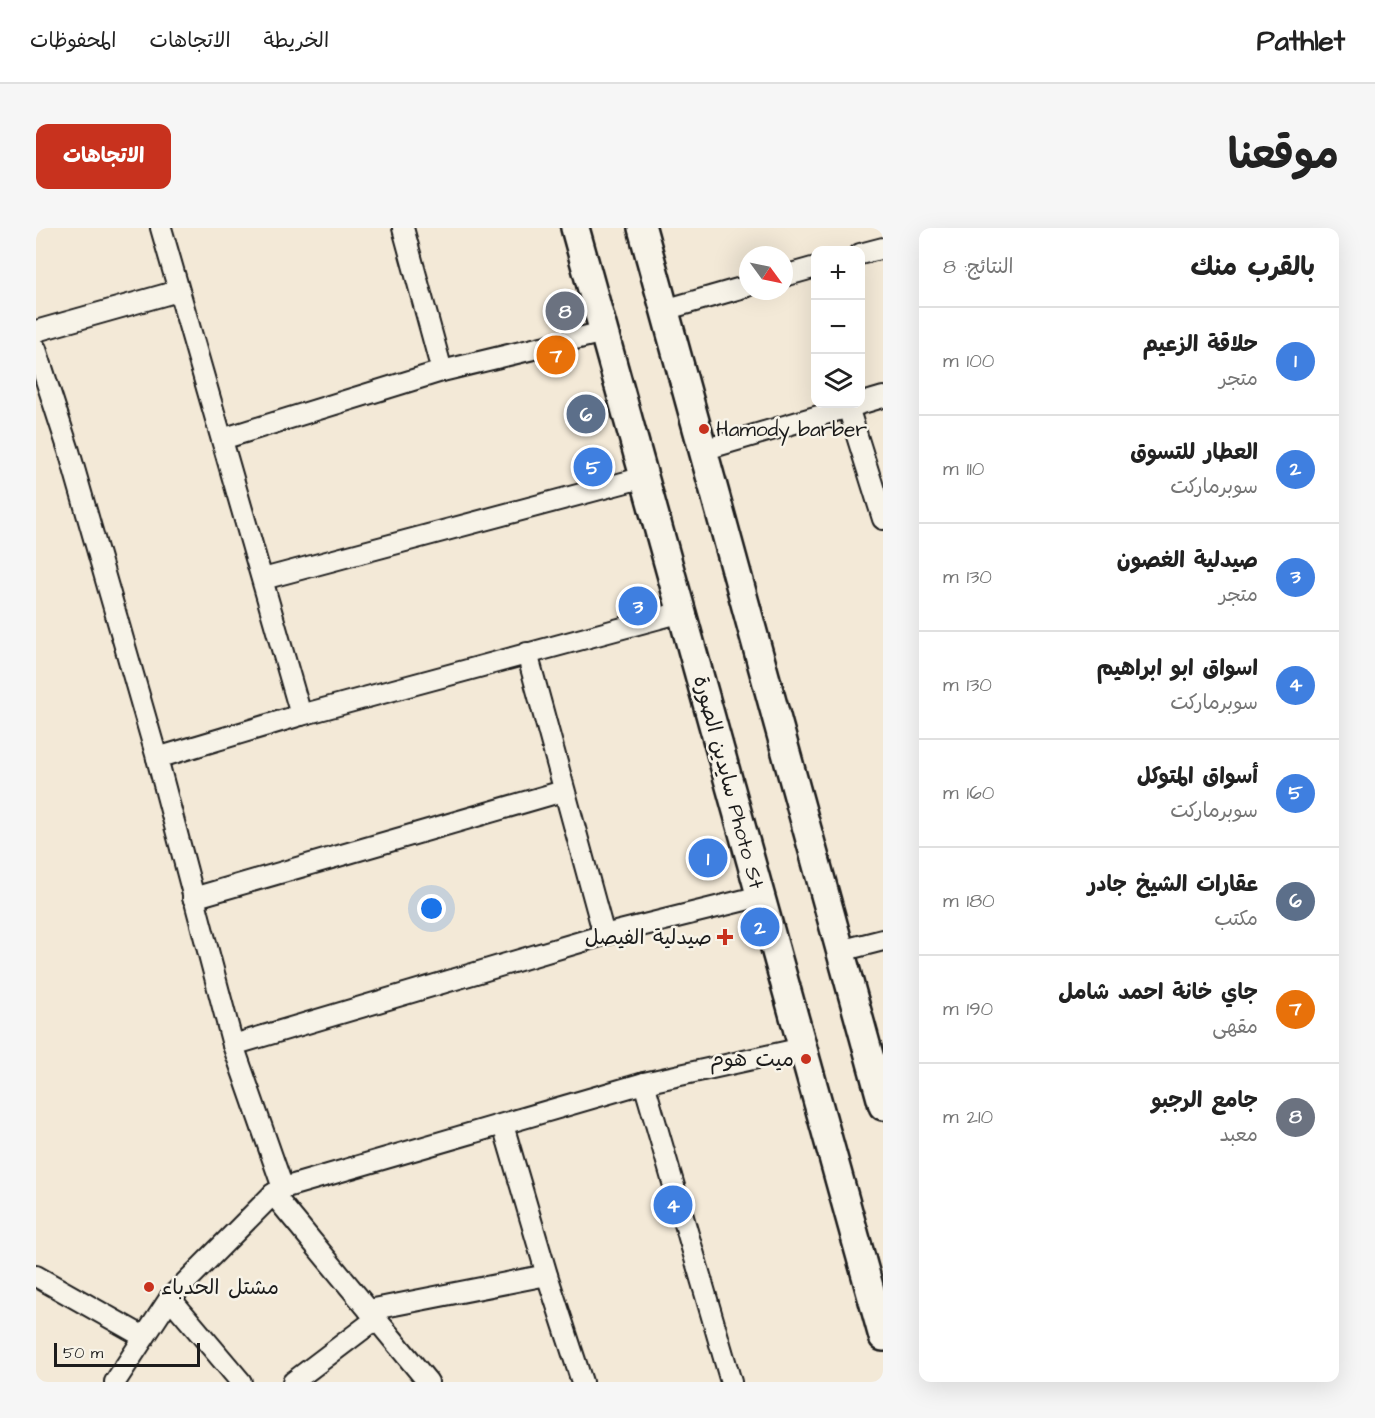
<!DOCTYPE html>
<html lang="ar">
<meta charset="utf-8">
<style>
:root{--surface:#fff;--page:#f6f6f6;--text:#222;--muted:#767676;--line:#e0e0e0;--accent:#c8321e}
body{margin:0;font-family:"Architects Daughter","Playpen Sans Arabic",sans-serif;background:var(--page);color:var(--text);direction:rtl}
.controls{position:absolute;right:18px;top:18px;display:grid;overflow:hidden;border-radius:12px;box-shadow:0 6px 24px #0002}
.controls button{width:54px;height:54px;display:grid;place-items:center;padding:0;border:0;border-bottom:2px solid var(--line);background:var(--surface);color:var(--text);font:30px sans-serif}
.compass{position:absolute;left:703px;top:18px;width:54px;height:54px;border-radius:50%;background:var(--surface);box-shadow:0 6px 24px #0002;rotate:123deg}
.scale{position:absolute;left:18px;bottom:15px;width:146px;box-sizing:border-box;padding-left:6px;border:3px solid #1c1c1c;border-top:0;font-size:16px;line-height:21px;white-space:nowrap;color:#1c1c1c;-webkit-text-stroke:4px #f7f3e8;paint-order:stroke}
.you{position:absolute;left:396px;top:681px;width:21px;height:21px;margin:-15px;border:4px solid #fff;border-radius:50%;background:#1a73e8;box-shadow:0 0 0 9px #1a73e833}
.badge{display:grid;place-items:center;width:39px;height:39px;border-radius:50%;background:var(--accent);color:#fff;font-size:20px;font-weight:700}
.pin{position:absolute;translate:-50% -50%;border:3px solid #fff;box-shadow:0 2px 6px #0006}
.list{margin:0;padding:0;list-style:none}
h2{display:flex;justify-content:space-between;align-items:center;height:78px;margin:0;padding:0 24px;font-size:26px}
h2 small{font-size:20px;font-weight:400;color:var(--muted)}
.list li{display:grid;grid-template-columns:39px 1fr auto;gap:18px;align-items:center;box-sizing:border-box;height:108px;padding:0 24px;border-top:2px solid var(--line)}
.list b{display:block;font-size:22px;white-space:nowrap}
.list p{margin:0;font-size:20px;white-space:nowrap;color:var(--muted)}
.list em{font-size:20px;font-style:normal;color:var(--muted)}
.icon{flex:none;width:33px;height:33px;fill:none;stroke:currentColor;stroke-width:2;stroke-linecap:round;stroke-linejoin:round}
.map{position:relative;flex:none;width:847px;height:1154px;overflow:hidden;direction:ltr;border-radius:12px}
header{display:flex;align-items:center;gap:36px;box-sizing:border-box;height:84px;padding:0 30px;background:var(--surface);border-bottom:2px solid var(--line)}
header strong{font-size:28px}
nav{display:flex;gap:33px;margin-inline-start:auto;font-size:21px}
.intro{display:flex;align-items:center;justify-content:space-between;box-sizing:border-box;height:144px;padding:0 36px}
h1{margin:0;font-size:42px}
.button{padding:15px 27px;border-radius:12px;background:var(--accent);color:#fff;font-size:21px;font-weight:700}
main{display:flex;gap:36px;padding:0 36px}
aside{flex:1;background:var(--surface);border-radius:12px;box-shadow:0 6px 24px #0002}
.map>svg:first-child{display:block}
</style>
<header>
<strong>Pathlet</strong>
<nav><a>الخريطة</a><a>الاتجاهات</a><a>المحفوظات</a></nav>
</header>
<div class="intro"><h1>موقعنا</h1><a class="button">الاتجاهات</a></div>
<main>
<aside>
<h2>بالقرب منك<small>النتائج: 8</small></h2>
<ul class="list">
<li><span class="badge" style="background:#3f7fe0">1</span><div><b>حلاقة الزعيم</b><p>متجر</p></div><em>100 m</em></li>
<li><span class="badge" style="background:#3f7fe0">2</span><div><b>العطار للتسوق</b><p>سوبرماركت</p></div><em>110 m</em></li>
<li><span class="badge" style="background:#3f7fe0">3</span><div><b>صيدلية الغصون</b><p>متجر</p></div><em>130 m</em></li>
<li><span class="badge" style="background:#3f7fe0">4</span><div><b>اسواق ابو ابراهيم</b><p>سوبرماركت</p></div><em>130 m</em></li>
<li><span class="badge" style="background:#3f7fe0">5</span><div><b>أسواق المتوكل</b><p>سوبرماركت</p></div><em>160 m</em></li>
<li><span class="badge" style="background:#5c6f8a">6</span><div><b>عقارات الشيخ جادر</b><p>مكتب</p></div><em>180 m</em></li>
<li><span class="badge" style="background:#e8710a">7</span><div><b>جاي خانة احمد شامل</b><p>مقهى</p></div><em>190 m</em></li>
<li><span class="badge" style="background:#6b7280">8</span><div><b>جامع الرجبو</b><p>معبد</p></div><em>210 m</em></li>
</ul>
</aside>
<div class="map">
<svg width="847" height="1154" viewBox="0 0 847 1154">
<rect width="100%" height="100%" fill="#f3e9d7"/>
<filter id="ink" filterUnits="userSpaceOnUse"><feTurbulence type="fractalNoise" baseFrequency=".0167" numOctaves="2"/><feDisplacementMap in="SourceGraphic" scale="12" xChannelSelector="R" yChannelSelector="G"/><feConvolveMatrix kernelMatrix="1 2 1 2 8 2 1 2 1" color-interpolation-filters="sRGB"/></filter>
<g filter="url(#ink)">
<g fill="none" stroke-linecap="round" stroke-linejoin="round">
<g stroke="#1c1c1c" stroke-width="24">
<g id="street">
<polyline points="125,0 265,487"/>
<polyline points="367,0 406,143"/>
<polyline points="824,26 847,20"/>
<polyline points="748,48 780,39"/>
<polyline points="628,82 712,58"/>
<polyline points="0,103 142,63"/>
<polyline points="0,121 33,223 121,530 197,817 247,960"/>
<polyline points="812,179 847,291"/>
<polyline points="186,211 406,143 568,104"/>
<polyline points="667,222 847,169"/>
<polyline points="227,351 609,249"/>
<polyline points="491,425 568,707"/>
<polyline points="121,530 265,487 646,384"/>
<polyline points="157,670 527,563"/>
<polyline points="804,723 847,712"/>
<polyline points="197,817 568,707 725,668"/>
<polyline points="608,855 695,1154"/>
<polyline points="467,897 511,1047 546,1154"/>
<polyline points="237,966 392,1154"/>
<polyline points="0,1048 108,1109"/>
<polyline points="134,1070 205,1154"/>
<polyline points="333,1082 511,1047"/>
<polyline points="79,1154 134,1070 237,966 247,960 608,855 767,820"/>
<polyline points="257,1154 340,1091"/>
</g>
</g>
<g stroke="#1c1c1c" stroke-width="32">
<g id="secondary">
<polyline points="539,0 847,1109"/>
<polyline points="606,0 847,878"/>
</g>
</g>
<use href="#street" stroke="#f7f3e8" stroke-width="20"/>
<use href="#secondary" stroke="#f7f3e8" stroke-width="27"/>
</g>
</g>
<g fill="#c8321e" stroke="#f7f3e8" stroke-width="2">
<circle cx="668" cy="201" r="6"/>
<path d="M686 700h6v6h6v6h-6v6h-6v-6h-6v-6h6z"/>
<circle cx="770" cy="831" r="6"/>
<circle cx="113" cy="1059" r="6"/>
</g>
<g text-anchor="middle" stroke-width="5" stroke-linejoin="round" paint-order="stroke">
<g font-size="21" fill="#1c1c1c" stroke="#f7f3e8" text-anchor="start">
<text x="680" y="208">Hamody barber</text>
<text x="676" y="716" text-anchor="end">صيدلية الفيصل</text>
<text x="758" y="838" text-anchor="end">ميت هوم</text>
<text x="125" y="1066">مشتل الحدباء</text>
</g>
<g font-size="21" fill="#1c1c1c" stroke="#f7f3e8">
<text transform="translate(693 554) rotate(75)" y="7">سايدين الصورة Photo St</text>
</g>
</g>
</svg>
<div class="controls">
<button>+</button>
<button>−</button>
<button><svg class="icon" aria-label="layers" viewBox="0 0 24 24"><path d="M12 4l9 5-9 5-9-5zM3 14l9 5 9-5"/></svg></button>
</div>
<svg class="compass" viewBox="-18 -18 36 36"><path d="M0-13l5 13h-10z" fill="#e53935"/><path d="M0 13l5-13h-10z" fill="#767676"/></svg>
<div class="scale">50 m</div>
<div class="you"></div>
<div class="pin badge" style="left:672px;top:630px;background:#3f7fe0">1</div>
<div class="pin badge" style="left:724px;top:699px;background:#3f7fe0">2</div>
<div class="pin badge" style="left:602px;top:378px;background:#3f7fe0">3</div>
<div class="pin badge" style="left:637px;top:977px;background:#3f7fe0">4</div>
<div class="pin badge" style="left:557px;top:239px;background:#3f7fe0">5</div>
<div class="pin badge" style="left:550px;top:186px;background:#5c6f8a">6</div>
<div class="pin badge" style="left:520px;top:127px;background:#e8710a">7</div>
<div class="pin badge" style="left:529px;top:83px;background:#6b7280">8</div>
</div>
</main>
